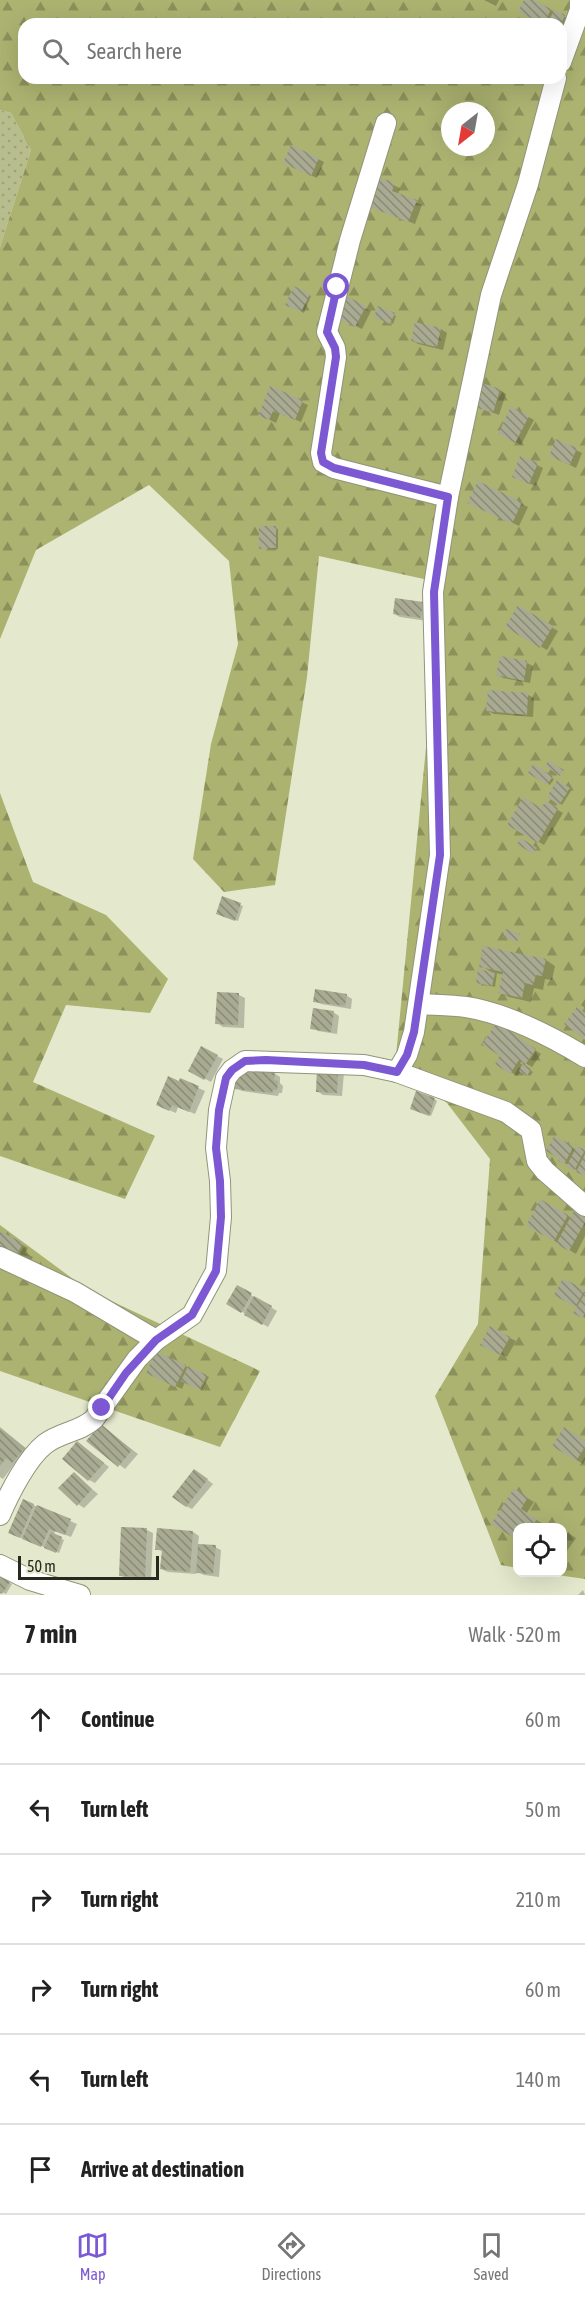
<!DOCTYPE html>
<meta charset="utf-8">
<style>
:root{--surface:#fff;--page:#f6f6f6;--text:#222;--muted:#767676;--line:#e0e0e0;--accent:#7c59d3}
body{margin:0;font-family:"Asap Condensed",sans-serif;background:var(--page);color:var(--text)}
.controls{position:absolute;right:18px;bottom:18px;display:grid;overflow:hidden;border-radius:12px;box-shadow:0 6px 24px #0002}
.controls button{width:54px;height:54px;display:grid;place-items:center;padding:0;border:0;border-bottom:2px solid var(--line);background:var(--surface);color:var(--text);font:30px sans-serif}
.compass{position:absolute;left:441px;top:102px;width:54px;height:54px;border-radius:50%;background:var(--surface);box-shadow:0 6px 24px #0002;rotate:211deg}
.scale{position:absolute;left:18px;bottom:15px;width:141px;box-sizing:border-box;padding-left:6px;border:3px solid #27281e;border-top:0;font-size:16px;line-height:21px;white-space:nowrap;color:#27281e;-webkit-text-stroke:4px #e4e8cc;paint-order:stroke}
.stop{position:absolute;width:18px;height:18px;margin:-14px;border:4px solid #7c59d3;border-radius:50%;background:#fff}
.stop.end{background:#7c59d3;border-color:#fff;box-shadow:0 2px 6px #0008}
.list{margin:0;padding:0;list-style:none}
h2{display:flex;justify-content:space-between;align-items:center;height:78px;margin:0;padding:0 24px;font-size:26px}
h2 small{font-size:20px;font-weight:400;color:var(--muted)}
.list li{display:grid;grid-template-columns:39px 1fr auto;gap:18px;align-items:center;box-sizing:border-box;height:90px;padding:0 24px;border-top:2px solid var(--line)}
.list b{display:block;font-size:22px;white-space:nowrap}
.list em{font-size:20px;font-style:normal;color:var(--muted)}
.icon{flex:none;width:33px;height:33px;fill:none;stroke:currentColor;stroke-width:2;stroke-linecap:round;stroke-linejoin:round}
.map{position:relative;flex:none;width:585px;height:1595px;overflow:hidden}
.search{position:absolute;background:var(--surface);box-shadow:0 6px 24px #0002;left:18px;right:18px;top:18px;height:66px;display:flex;align-items:center;gap:15px;box-sizing:border-box;padding:0 21px;border-radius:18px;color:var(--muted);font-size:22px}
.sheet{height:618px;background:var(--surface)}
nav{display:flex;justify-content:space-around;align-items:center;box-sizing:border-box;height:84px;border-top:2px solid var(--line);background:var(--surface);font-size:16px;color:var(--muted)}
nav a{display:grid;justify-items:center;gap:3px}
nav .on{color:var(--accent)}
.map>svg:first-child{display:block}
</style>
<div class="map">
<svg width="585" height="1595" viewBox="0 0 585 1595">
<defs>
<pattern id="grass-dots" width="8" height="8" patternUnits="userSpaceOnUse" patternTransform="scale(1.5)"><rect width="8" height="8" fill="#b8bd8e"/><path d="M2 2h.1M6 6h.1" fill="none" stroke="#9ea27a" stroke-width="1.8" stroke-linecap="round"/></pattern>
<pattern id="forest-firs" width="22" height="20" patternUnits="userSpaceOnUse" patternTransform="scale(1.5)"><rect width="22" height="20" fill="#acb270"/><path d="M5 1l3.5 6h-7zM16 11l3.5 6h-7z" fill="#8c915b"/></pattern>
<pattern id="building-back-hatch" width="6" height="6" patternUnits="userSpaceOnUse" patternTransform="scale(1.5)"><rect width="6" height="6" fill="#a8ab91"/><path d="M-1 5l2 2M0 0l6 6M5-1l2 2" fill="none" stroke="#898b76"/></pattern>
</defs>
<rect width="100%" height="100%" fill="#e4e8cc"/>
<polygon fill="url(#grass-dots)" points="0,110 11,113 31,150 0,247"/>
<g fill="url(#forest-firs)" fill-rule="evenodd">
<path d="M0,0H585V1579L544,1573L562,1572V1528H518L517,1568L501,1565L435,1396L478,1324L490,1159L447,1103L395,1066L442,583L319,556L307,677L275,885L224,892L193,859L211,744L238,644L229,561L149,485L36,550L0,639V247L31,150L11,113L0,110ZM24,24H561V78H24ZM450,111H486V147H450Z"/>
<polygon points="0,793 33,882 106,915 168,979 150,1013 66,1005 33,1082 155,1136 125,1199 0,1156"/>
<polygon points="0,1225 88,1290 260,1371 220,1447 0,1371"/>
</g>
<g fill="#0003">
<polygon points="484,0 499,0 496,6"/>
<polygon points="526,0 531,0 567,18 562,28 561,24 545,24 526,15"/>
<polygon points="318,159 324,162 317,178 291,166"/>
<polygon points="377,178 400,188 398,195 422,205 415,224 367,205"/>
<polygon points="294,288 311,296 304,313 287,305"/>
<polygon points="344,297 371,311 362,329 341,319"/>
<polygon points="379,308 396,316 393,324 376,316"/>
<polygon points="441,329 447,333 443,350 418,344 412,340"/>
<polygon points="271,388 308,405 301,422 280,413 276,423 266,418"/>
<polygon points="500,390 506,394 499,415 474,406"/>
<polygon points="512,408 534,420 521,445 500,433"/>
<polygon points="557,441 582,453 576,468 557,459"/>
<polygon points="537,465 543,468 536,486 520,480"/>
<polygon points="478,483 528,507 519,526 475,505"/>
<polygon points="275,528 278,529 278,549 260,548"/>
<polygon points="396,600 423,603 429,607 427,621 400,617 394,614"/>
<polygon points="518,607 558,631 547,650 507,627"/>
<polygon points="501,658 527,663 533,666 530,683 503,678 497,674"/>
<polygon points="528,695 534,698 533,717 494,714 488,711"/>
<polygon points="534,766 554,779 550,785 530,773"/>
<polygon points="558,782 571,791 562,805 549,796"/>
<polygon points="546,803 563,813 544,845 509,824 542,810"/>
<polygon points="223,898 243,906 238,921 220,915"/>
<polygon points="485,947 546,960 555,966 552,980 545,979 543,990 534,988 531,1002 509,997 500,992 504,975 497,973 495,987 480,983 493,973 481,966"/>
<polygon points="239,995 245,998 244,1028 223,1027 217,1023"/>
<polygon points="346,995 352,999 351,1009 321,1004 315,1001"/>
<polygon points="585,999 585,1008 581,1005"/>
<polygon points="333,1012 339,1016 337,1034 318,1031 312,1028"/>
<polygon points="503,1028 541,1054 532,1067 522,1061 520,1063 533,1072 530,1076 521,1071 517,1076 497,1063 502,1056"/>
<polygon points="202,1048 223,1059 211,1082 190,1071"/>
<polygon points="319,1068 344,1073 342,1096 323,1095 317,1091"/>
<polygon points="274,1073 280,1077 280,1083 283,1086 282,1093 279,1093 278,1096 242,1091 236,1088"/>
<polygon points="181,1080 205,1091 195,1114 178,1107 176,1113 164,1108"/>
<polygon points="434,1099 437,1101 431,1116 414,1110"/>
<polygon points="555,1138 577,1150 578,1148 585,1151 585,1175 560,1160"/>
<polygon points="540,1201 572,1218 585,1216 585,1236 576,1254 528,1225"/>
<polygon points="1,1233 28,1248 25,1253 33,1257 29,1263 22,1260 0,1235"/>
<polygon points="564,1280 585,1292 585,1318 575,1312 578,1307 556,1294"/>
<polygon points="238,1287 277,1311 268,1327 228,1304"/>
<polygon points="490,1328 516,1341 507,1357 482,1344"/>
<polygon points="185,1366 209,1377 202,1390 185,1382 182,1389 154,1376"/>
<polygon points="101,1426 138,1454 125,1469 89,1441"/>
<polygon points="0,1427 33,1454 23,1467 15,1463 3,1479 0,1477"/>
<polygon points="585,1442 585,1460 583,1464 554,1446"/>
<polygon points="78,1443 109,1467 95,1483 89,1480"/>
<polygon points="74,1474 98,1494 84,1508 78,1504"/>
<polygon points="200,1474 213,1484 192,1509 186,1506"/>
<polygon points="514,1490 534,1502 526,1514 542,1523 540,1528 518,1528"/>
<polygon points="24,1501 77,1524 71,1537 55,1531 54,1535 64,1540 59,1553 16,1536"/>
<polygon points="122,1529 147,1530 153,1533 151,1580 127,1579 120,1575"/>
<polygon points="562,1529 576,1538 564,1555 562,1554"/>
<polygon points="193,1532 199,1536 198,1545 215,1547 221,1550 219,1577 204,1575 196,1571 196,1574 168,1572 161,1569 163,1552 157,1549"/>
<polygon points="0,1577 12,1584 6,1594 0,1591"/>
<polygon points="583,1590 585,1595 578,1595"/>
</g>
<g fill="url(#building-back-hatch)">
<polygon points="524,0 534,0 551,9 544,24 518,12"/>
<polygon points="554,10 565,15 561,24 548,23"/>
<polygon points="291,145 319,158 311,176 283,163"/>
<polygon points="376,176 395,183 392,191 417,200 408,222 365,205"/>
<polygon points="294,286 310,294 301,312 285,305"/>
<polygon points="344,295 366,306 355,327 333,316"/>
<polygon points="378,306 395,313 390,324 374,317"/>
<polygon points="415,322 441,328 437,347 411,341"/>
<polygon points="479,382 500,389 493,413 472,406"/>
<polygon points="270,386 303,400 295,420 273,411 269,420 258,416"/>
<polygon points="511,406 529,416 515,443 498,434"/>
<polygon points="556,439 577,448 570,465 549,456"/>
<polygon points="520,456 538,463 529,484 512,477"/>
<polygon points="478,481 522,502 512,524 467,503"/>
<polygon points="259,526 276,526 276,548 259,549"/>
<polygon points="395,598 423,602 421,618 393,614"/>
<polygon points="518,605 553,626 540,648 505,627"/>
<polygon points="500,656 527,661 524,681 496,675"/>
<polygon points="488,690 528,693 527,715 486,711"/>
<polygon points="548,761 564,770 560,776 545,766"/>
<polygon points="533,764 553,776 547,785 528,773"/>
<polygon points="557,780 570,788 559,805 547,797"/>
<polygon points="523,797 541,808 546,801 558,808 538,843 507,825"/>
<polygon points="521,838 537,848 533,854 517,844"/>
<polygon points="222,896 241,903 235,921 216,914"/>
<polygon points="506,929 520,934 517,942 503,937"/>
<polygon points="483,946 546,959 542,976 536,975 533,985 525,983 522,998 498,993 503,972 479,967"/>
<polygon points="478,969 495,973 492,986 476,983"/>
<polygon points="315,989 347,994 345,1006 313,1002"/>
<polygon points="217,992 239,993 238,1025 215,1024"/>
<polygon points="577,1007 585,1013 585,1040 564,1024"/>
<polygon points="313,1008 334,1011 331,1032 310,1029"/>
<polygon points="497,1022 536,1049 525,1065 531,1069 527,1076 519,1071 523,1063 519,1060 510,1074 495,1064 500,1056 482,1044"/>
<polygon points="201,1046 218,1055 204,1080 188,1071"/>
<polygon points="317,1066 338,1068 337,1093 316,1092"/>
<polygon points="236,1068 275,1072 274,1080 278,1081 277,1090 273,1090 272,1093 234,1089"/>
<polygon points="168,1076 179,1081 180,1078 199,1086 189,1112 172,1105 169,1111 156,1105"/>
<polygon points="416,1091 435,1098 429,1116 410,1109"/>
<polygon points="554,1136 574,1146 564,1164 558,1161 559,1159 546,1151"/>
<polygon points="577,1146 585,1150 574,1171 566,1167"/>
<polygon points="585,1154 585,1176 576,1172"/>
<polygon points="540,1199 568,1215 554,1241 526,1226"/>
<polygon points="575,1209 585,1214 585,1222 569,1251 556,1244"/>
<polygon points="0,1231 23,1243 15,1258 0,1250"/>
<polygon points="563,1278 585,1290 575,1307 554,1295"/>
<polygon points="237,1285 252,1293 241,1313 226,1304"/>
<polygon points="585,1293 585,1314 582,1318 573,1313"/>
<polygon points="254,1296 272,1306 262,1325 244,1315"/>
<polygon points="490,1326 510,1337 500,1355 480,1345"/>
<polygon points="156,1351 186,1365 175,1387 146,1373"/>
<polygon points="188,1366 207,1375 199,1390 181,1381"/>
<polygon points="101,1424 132,1450 118,1467 86,1441"/>
<polygon points="564,1427 585,1441 585,1447 576,1461 552,1446"/>
<polygon points="0,1428 25,1448 12,1463 6,1458 0,1466"/>
<polygon points="77,1441 104,1463 88,1481 62,1459"/>
<polygon points="194,1469 208,1479 186,1507 172,1497"/>
<polygon points="74,1472 92,1489 77,1506 58,1488"/>
<polygon points="514,1488 528,1497 521,1509 537,1519 531,1528 518,1528 518,1540 491,1524"/>
<polygon points="23,1499 34,1504 20,1538 8,1533"/>
<polygon points="37,1505 71,1519 65,1535 49,1529 41,1547 22,1539"/>
<polygon points="121,1527 147,1528 145,1577 119,1576"/>
<polygon points="157,1528 193,1531 190,1572 160,1569 162,1550 155,1550"/>
<polygon points="51,1532 62,1537 56,1553 44,1548"/>
<polygon points="198,1544 216,1545 213,1574 196,1573"/>
<polygon points="0,1575 10,1582 2,1594 0,1593"/>
</g>
<g fill="none" stroke-linecap="round" stroke-linejoin="round">
<g stroke="#91947a" stroke-width="22">
<g id="street">
<polyline points="561,62 580,10 580,0"/>
<polyline points="386,123 350,240 327,332 335,348 336,357 321,453 323,462 334,468 448,497"/>
<path d="M419,1004C434,1005 451,1005 466,1007C505,1013 551,1036 585,1057"/>
<polyline points="397,1072 407,1055 414,1032 440,855 433,592 448,497 491,295 528,184 556,78"/>
<polyline points="0,1257 75,1292 156,1340"/>
<path d="M0,1515C9,1494 27,1458 45,1444C60,1432 80,1432 94,1419L137,1359L156,1340L192,1315L216,1271L221,1217L220,1181L216,1148L219,1110L226,1078L232,1070L245,1061L364,1065L397,1072L506,1112L531,1130L537,1161L545,1171L585,1206"/>
<polyline points="0,1565 30,1580 80,1595"/>
</g>
</g>
<use href="#street" stroke="#fff" stroke-width="20"/>
</g>
<g fill="none" stroke-linecap="round" stroke-linejoin="round">
<polyline stroke="#7c59d3" stroke-width="8" points="102,1408 126,1373 156,1340 192,1315 216,1271 221,1217 220,1181 216,1148 219,1110 226,1078 232,1070 245,1061 266,1060 364,1065 397,1072 407,1055 414,1032 440,855 434,592 448,497 334,468 323,462 321,453 336,357 335,348 327,332 337,287"/>
</g>
</svg>
<div class="controls">
<button><svg class="icon" aria-label="locate" viewBox="0 0 24 24"><circle cx="12" cy="12" r="6"/><path d="M12 2v4M12 18v4M2 12h4M18 12h4"/></svg></button>
</div>
<svg class="compass" viewBox="-18 -18 36 36"><path d="M0-13l5 13h-10z" fill="#e53935"/><path d="M0 13l5-13h-10z" fill="#767676"/></svg>
<div class="scale">50 m</div>
<div class="stop" style="left:337px;top:287px"></div>
<div class="stop end" style="left:102px;top:1408px"></div>
<div class="search"><svg class="icon" aria-label="search" viewBox="0 0 24 24"><circle cx="10" cy="10" r="6"/><path d="M15 15l6 6"/></svg>Search here</div>
</div>
<section class="sheet">
<h2>7 min<small>Walk · 520 m</small></h2>
<ul class="list">
<li><svg class="icon" aria-label="ahead" viewBox="0 0 24 24"><path d="M12 20V5M6 11l6-6 6 6"/></svg><div><b>Continue</b></div><em>60 m</em></li>
<li><svg class="icon" aria-label="left" viewBox="0 0 24 24"><path d="M17 20v-9H6M10 6l-5 5 5 5"/></svg><div><b>Turn left</b></div><em>50 m</em></li>
<li><svg class="icon" aria-label="right" viewBox="0 0 24 24"><path d="M7 20v-9h11M14 6l5 5-5 5"/></svg><div><b>Turn right</b></div><em>210 m</em></li>
<li><svg class="icon" aria-label="right" viewBox="0 0 24 24"><path d="M7 20v-9h11M14 6l5 5-5 5"/></svg><div><b>Turn right</b></div><em>60 m</em></li>
<li><svg class="icon" aria-label="left" viewBox="0 0 24 24"><path d="M17 20v-9H6M10 6l-5 5 5 5"/></svg><div><b>Turn left</b></div><em>140 m</em></li>
<li><svg class="icon" aria-label="arrive" viewBox="0 0 24 24"><path d="M6 21V4h12l-3 4 3 4H6"/></svg><div><b>Arrive at destination</b></div></li>
</ul>
</section>
<nav>
<a class="on"><svg class="icon" aria-label="map" viewBox="0 0 24 24"><path d="M3 6l6-2 6 2 6-2v14l-6 2-6-2-6 2zM9 4v14M15 6v14"/></svg>Map</a>
<a><svg class="icon" aria-label="directions" viewBox="0 0 24 24"><path d="M12 3l9 9-9 9-9-9zM9 14v-3h6M13 9l2 2-2 2"/></svg>Directions</a>
<a><svg class="icon" aria-label="saved" viewBox="0 0 24 24"><path d="M7 4h10v16l-5-4-5 4z"/></svg>Saved</a>
</nav>
